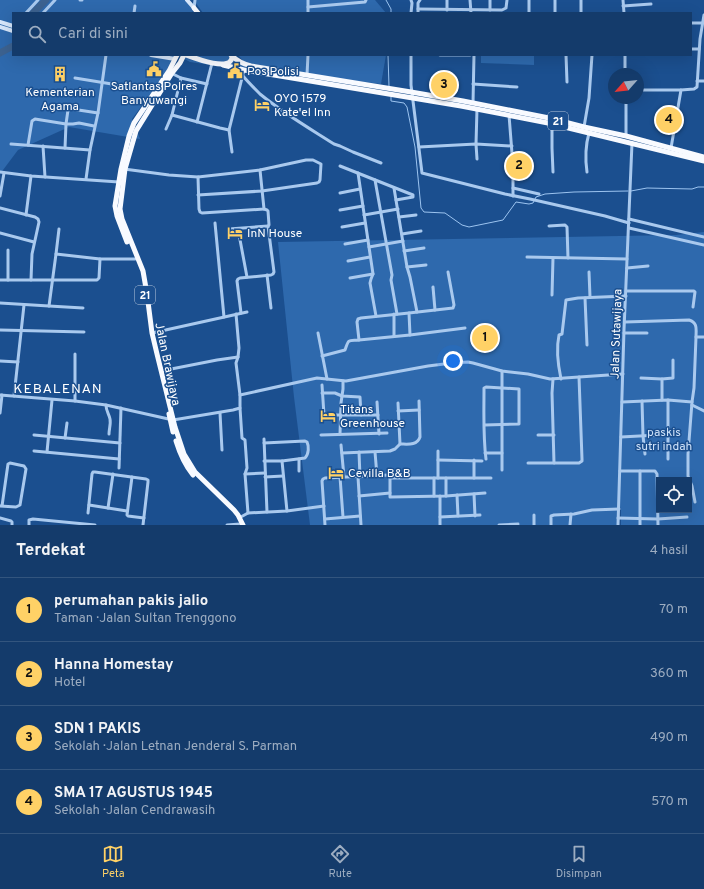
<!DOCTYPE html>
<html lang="id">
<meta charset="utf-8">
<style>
:root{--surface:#143b6b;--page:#214673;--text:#f1f3f6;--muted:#9dadc1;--line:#33557e;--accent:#ffd166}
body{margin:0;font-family:Overpass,sans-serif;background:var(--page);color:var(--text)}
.controls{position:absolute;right:12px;bottom:12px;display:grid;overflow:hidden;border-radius:0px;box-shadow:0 4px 16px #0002}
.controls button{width:36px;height:36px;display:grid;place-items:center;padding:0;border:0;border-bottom:1px solid var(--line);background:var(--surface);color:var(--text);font:20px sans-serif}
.compass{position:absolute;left:608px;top:68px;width:36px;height:36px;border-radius:50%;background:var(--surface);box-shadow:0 4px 16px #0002;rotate:243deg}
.you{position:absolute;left:453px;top:361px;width:14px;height:14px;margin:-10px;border:3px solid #fff;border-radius:50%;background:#1a73e8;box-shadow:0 0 0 6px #1a73e833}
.badge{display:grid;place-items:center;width:26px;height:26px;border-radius:50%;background:var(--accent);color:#111;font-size:13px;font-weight:700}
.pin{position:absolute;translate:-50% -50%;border:2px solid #fff;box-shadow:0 1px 4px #0006}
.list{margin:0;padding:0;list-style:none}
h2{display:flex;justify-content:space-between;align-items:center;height:52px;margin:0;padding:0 16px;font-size:17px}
h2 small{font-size:13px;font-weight:400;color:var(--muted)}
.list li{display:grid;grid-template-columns:26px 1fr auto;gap:12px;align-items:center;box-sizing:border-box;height:64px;padding:0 16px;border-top:1px solid var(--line)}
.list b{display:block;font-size:15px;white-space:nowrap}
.list p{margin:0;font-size:13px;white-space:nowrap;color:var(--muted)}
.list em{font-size:13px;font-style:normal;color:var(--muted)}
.icon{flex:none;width:22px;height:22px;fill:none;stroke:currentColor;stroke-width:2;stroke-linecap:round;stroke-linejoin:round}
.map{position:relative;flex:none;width:704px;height:525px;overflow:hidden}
.search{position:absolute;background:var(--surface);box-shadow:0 4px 16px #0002;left:12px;right:12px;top:12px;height:44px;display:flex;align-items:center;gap:10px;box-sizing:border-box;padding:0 14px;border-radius:0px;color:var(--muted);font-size:15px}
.sheet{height:308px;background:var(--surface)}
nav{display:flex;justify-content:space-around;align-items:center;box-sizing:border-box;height:56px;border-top:1px solid var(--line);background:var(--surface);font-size:11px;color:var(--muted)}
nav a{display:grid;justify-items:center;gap:2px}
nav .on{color:var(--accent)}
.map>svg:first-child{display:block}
</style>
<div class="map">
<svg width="704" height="525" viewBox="0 0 704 525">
<rect width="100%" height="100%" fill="#1b4f8f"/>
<g fill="#2e69ad" fill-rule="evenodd">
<polygon points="0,0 187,0 194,8 192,13 13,13 13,55 176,55 173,63 132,119 140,139 69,127 18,150 0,174"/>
<polygon points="195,0 375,0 386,13 203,13 195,2"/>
<polygon points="179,55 235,55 248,70 190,62 179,56"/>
<polygon points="238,55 386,55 381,84 249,68"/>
<polygon points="481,55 534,55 534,65 481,63"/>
<path d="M704,232V525H621V507L619,513L617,525H310L294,397L278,242L676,235ZM659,480H689V510H659Z"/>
</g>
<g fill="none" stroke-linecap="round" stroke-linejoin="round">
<g stroke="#9cc4f0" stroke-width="1">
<polyline points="386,0 391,9 391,13"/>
<polyline points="388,55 389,86"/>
<polyline points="391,97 391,101 404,103 407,107 415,147 421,208 424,212 445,213 462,225 469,227 503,220 516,202 529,204 533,203 536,197 545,194 574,192 628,191"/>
<polyline points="631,191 647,188 692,189 698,187 704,187"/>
</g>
<g stroke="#3c6290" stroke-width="7">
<polyline points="33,13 46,0"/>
<polyline points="0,53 13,46"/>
</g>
<g stroke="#a9c9ee" stroke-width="3">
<polyline points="80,0 82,0"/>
<polyline points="308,0 308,13"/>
<polyline points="411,0 412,3 411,13"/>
<polyline points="470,0 471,13"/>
<polyline points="555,0 555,13"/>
<polyline points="623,0 624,13"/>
<polyline points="623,6 651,4"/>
<polyline points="308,7 365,2 366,0"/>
<polyline points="194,8 195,0"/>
<polyline points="418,9 502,10 506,8 507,0"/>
<polyline points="447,10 447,0"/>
<polyline points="490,10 490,0"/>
<polyline points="26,13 38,0"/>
<polyline points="43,13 55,0"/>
<polyline points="134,13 135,6"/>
<polyline points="418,13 418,3 420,0"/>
<polyline points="529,13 529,0"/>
<polyline points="581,13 581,0"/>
<polyline points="691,23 702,23"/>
<polyline points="691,49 699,49"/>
<polyline points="411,55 411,85 422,173 505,194 530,199 605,216 629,223"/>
<polyline points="440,55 470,55"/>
<polyline points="566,55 567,82"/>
<polyline points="625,55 625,74"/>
<polyline points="307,75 308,55"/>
<path d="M243,76C248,82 254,88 260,94C283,113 309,128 334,144L340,146L353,152L381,163"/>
<polyline points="75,78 124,86"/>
<polyline points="181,78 207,84"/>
<polyline points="697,81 704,81"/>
<polyline points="473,84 517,87"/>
<polyline points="638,90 681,90"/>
<polyline points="626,98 626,136"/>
<polyline points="473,103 474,55"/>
<polyline points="172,115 220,128 229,130"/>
<polyline points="509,115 513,166 513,196"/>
<polyline points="197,122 212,63"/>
<polyline points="552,124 552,148 553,172"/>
<polyline points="584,127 589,98 592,55"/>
<polyline points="166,129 172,115 181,78 171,73"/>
<polyline points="11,144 90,150"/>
<polyline points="28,145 32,121 35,119 66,124 73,124 79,123 94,126"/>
<polyline points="43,146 45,177"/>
<polyline points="419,147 476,144 512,146"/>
<polyline points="65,148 66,124 68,110 69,109 72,109 98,113"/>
<polyline points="671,148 681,90 694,89 697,87 700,39 704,15"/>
<polyline points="232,152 229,130 244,70"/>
<polyline points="477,159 476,144 477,109"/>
<polyline points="340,166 413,195 413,197 396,200"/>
<polyline points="124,169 169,175 198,177 260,170 306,160 313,160 321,164 320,180 319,182 317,183 262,191 198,195"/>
<polyline points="0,172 31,176 119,182"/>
<path d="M587,172C585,158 585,147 589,133"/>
<polyline points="358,173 373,274 371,279 370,283 376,316"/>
<polyline points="198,177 199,209 200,212 202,213 264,209 260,170"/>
<polyline points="86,179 90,150 98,113 106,55"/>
<polyline points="375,180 392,275 391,280 397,314"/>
<polyline points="394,188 407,267 410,277 417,312"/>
<polyline points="513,188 539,194"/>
<polyline points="340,193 360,189"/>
<polyline points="0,196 4,173"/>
<polyline points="0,208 35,217 38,219 39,222 32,254 31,280"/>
<polyline points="340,210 363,206"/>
<polyline points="26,215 31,176"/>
<polyline points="364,215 398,209"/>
<polyline points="399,217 416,215"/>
<polyline points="629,219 704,237"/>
<polyline points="215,223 224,317"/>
<polyline points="549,226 565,225 567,227 568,258"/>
<polyline points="342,227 365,223"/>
<polyline points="629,228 704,245"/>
<polyline points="229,229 268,226"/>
<polyline points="238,229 247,277"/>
<polyline points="0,233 34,242"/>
<polyline points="402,234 421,231"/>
<polyline points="345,244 368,240"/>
<polyline points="369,247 403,241"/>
<polyline points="404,251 424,248"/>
<polyline points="56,254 59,229"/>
<polyline points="527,257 627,259"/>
<polyline points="348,261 370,257"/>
<polyline points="407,267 426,265"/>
<polyline points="627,268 648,266"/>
<polyline points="589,272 590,297"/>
<polyline points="267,275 271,308"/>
<polyline points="350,278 373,274"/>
<polyline points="0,280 97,280 99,278 100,259"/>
<polyline points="8,280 8,250"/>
<polyline points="433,287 435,310"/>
<polyline points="626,291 694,291 695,292 693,307"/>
<polyline points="552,295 553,258"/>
<polyline points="585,298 587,345"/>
<polyline points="0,303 49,306 56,254 100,259 135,259"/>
<polyline points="49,306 83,308"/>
<polyline points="241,313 237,281 238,279 240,278 271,275 273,274 274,272 268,226 269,225 268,211 267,210 264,209"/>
<polyline points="236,314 239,348 238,357 236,363 240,395"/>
<polyline points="394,314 394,336"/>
<path d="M625,322L689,320C698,323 696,329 696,337H704"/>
<polyline points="0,330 84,332"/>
<polyline points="152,333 247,312"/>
<polyline points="318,333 327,379"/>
<polyline points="624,333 647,333"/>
<polyline points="410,335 465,328"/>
<polyline points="359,340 357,322 358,319 361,318 409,313"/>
<path d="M322,356L345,350C349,339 347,341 359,340L410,335L409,313L453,308L454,305L448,272"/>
<polyline points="0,361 18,362"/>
<polyline points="161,371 217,360 238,357"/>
<polyline points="641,378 662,379"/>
<polyline points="553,379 552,393 554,463 579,463 582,461 582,459 579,377"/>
<path d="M561,379C558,365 556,349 559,335L562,334L566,300L578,298L626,296"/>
<polyline points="322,385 324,415 378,415"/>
<polyline points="322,393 335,393 342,396 360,397 361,415"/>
<polyline points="0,395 75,401 106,405 173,420 233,410 240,408 240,395 317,378 346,381 428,366 452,363 468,362 473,363 502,371 528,374 550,379 623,374"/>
<polyline points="14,396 24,305"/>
<polyline points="662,400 662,379 673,378 673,360"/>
<polyline points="668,400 668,459"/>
<polyline points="75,401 75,354"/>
<polyline points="642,401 643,436 645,454"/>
<polyline points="377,402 379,434"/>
<polyline points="622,402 668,400 692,402 688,454 688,476 692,486 695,502"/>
<polyline points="692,402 694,388 696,337"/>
<path d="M106,405C106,411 109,414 110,419C111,424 109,429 109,434"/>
<polyline points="692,405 704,411"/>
<polyline points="240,408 242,438 245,440 247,468 245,474 248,513"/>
<polyline points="398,411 419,410"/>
<polyline points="0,413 2,395"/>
<polyline points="220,413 222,450"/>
<path d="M485,425L519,424V389L486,387L484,388V390C484,413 483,436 486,459"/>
<polyline points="340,434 341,403 343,389 343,381"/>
<polyline points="34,435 120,443"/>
<polyline points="321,435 387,433"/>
<polyline points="538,435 554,435"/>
<polyline points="621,437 658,435"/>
<polyline points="65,438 67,423"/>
<polyline points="264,439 267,512"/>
<path d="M264,443L305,441L307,442C309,446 309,454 305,458L282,461H264"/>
<path d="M400,444C407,444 417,446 420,437L419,401"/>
<polyline points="341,445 344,477"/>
<polyline points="34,451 119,459"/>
<polyline points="438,451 438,478"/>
<polyline points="47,452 52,400"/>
<polyline points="359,452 360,477"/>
<polyline points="375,452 377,476"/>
<polyline points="342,453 390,451 395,449 400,444 398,403"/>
<polyline points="485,453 502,453"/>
<polyline points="299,459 299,471"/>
<polyline points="438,460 482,461"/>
<polyline points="474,460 474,478"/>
<polyline points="282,461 287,511"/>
<polyline points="528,463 554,463"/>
<polyline points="119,468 121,408"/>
<polyline points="502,470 502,371"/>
<polyline points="620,471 655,471 657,474 658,525"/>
<polyline points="640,471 640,525"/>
<polyline points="245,474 265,473"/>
<polyline points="132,477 127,515 128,516 144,518"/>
<polyline points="265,477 283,476"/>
<polyline points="340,477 343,517"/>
<polyline points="358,477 361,525"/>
<polyline points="390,478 390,497 446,496 485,493"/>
<polyline points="474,494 475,516"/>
<polyline points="457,495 458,516"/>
<polyline points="359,496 390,493"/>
<polyline points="434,496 434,478"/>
<polyline points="446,496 446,478"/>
<polyline points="89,505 127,511"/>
<polyline points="0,506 16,507 20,505 26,469 24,466 10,463 8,464 2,506"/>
<polyline points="108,508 113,474"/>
<polyline points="88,513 92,474 93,472 95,472 146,479 148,480 148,482 143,525"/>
<polyline points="440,517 480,515"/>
<polyline points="0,518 11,521 12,522 12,525"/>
<polyline points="239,518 248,513 287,511 324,506"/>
<polyline points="618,518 658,519 687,517"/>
<polyline points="325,519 360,516"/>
<polyline points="29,525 29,520 33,519 95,525"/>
<polyline points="227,525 240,524"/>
<polyline points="325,525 322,481 323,479 325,478 388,475 390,478 491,478"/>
<polyline points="440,525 440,496"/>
<polyline points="499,525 518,524"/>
<polyline points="534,525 534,515"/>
<polyline points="551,525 551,516 554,515 574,514 592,510 619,509"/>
<polyline points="570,525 571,514"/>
<polyline points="618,525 624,330 632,143"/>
</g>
<g stroke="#d6e6fa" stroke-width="4">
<polyline points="187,0 194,8"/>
<polyline points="0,22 13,26"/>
<polyline points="0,27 13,31"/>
<polyline points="151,55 175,59"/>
</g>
<g stroke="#f8faff" stroke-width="5">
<polyline points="194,8 198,13"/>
<polyline points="184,55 180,63 172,73 136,131 125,169 120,209 122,219 143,271 147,294 152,333 157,354 175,427 184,454 195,472 234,510 238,515 243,525"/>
<path d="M186,55C194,58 233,73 232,56"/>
<path d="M231,55C237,61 243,64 251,66L411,92L463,101L549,118L584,127L626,136L704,157"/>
<polyline points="223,65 244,70 461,106 548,123 704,161"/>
<polyline points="127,242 117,216 115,206 121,169 129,136 134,123 169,71 177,55"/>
<polyline points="169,414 173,432"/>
<path d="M176,441C180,454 185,465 193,475"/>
</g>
</g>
<defs>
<g id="civic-bare" transform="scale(1.2)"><path d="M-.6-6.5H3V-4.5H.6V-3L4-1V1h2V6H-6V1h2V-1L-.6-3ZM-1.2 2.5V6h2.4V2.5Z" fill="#ffd166" stroke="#1b4f8f" stroke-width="2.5" paint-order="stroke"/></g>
<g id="building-bare" transform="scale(1.2)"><path d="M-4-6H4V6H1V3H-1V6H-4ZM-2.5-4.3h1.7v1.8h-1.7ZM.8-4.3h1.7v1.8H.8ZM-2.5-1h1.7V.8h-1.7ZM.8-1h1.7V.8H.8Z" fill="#ffd166" stroke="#1b4f8f" stroke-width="2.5" paint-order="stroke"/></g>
<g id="hotel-bare" transform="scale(1.2)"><path d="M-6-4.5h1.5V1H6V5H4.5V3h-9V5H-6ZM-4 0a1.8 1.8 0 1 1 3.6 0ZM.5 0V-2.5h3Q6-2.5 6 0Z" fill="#ffd166" stroke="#1b4f8f" stroke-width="2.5" paint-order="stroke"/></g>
</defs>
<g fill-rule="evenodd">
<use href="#civic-bare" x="154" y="69"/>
<use href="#civic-bare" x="235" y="71"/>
<use href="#building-bare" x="60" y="74"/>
<use href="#hotel-bare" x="262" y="105"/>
<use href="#hotel-bare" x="235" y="233"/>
<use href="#hotel-bare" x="328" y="416"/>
<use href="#hotel-bare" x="336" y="473"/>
</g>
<g text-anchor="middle" stroke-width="3" stroke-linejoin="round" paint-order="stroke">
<g fill="#1b4f8f" stroke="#bbcadd" stroke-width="1">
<rect x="548" y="112" width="20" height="18" rx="3"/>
<rect x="135" y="286" width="20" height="18" rx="3"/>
</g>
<g font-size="11" font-weight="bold" fill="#fff">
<text x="558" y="125">21</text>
<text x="145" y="299">21</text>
</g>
<g font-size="12" fill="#fff" stroke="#1b4f8f" text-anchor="start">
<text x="247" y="75">Pos Polisi</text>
<text x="154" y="90" text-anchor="middle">Satlantas Polres<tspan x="154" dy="14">Banyuwangi</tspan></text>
<text x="60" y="96" text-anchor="middle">Kementerian<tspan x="60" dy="14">Agama</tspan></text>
<text x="274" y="102">OYO 1579<tspan x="274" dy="14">Kate'el Inn</tspan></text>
<text x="247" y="237">InN House</text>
<text x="340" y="413">Titans<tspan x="340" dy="14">Greenhouse</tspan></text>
<text x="348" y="477">Cevilla B&amp;B</text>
</g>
<g font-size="12" fill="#fff" stroke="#1b4f8f">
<text transform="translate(616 334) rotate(-88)" y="4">Jalan Sutawijaya</text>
<text transform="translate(168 364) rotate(78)" y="4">Jalan Brawijaya</text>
</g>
<g font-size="12" fill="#cfe3fa" stroke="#1b4f8f">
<text x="664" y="436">paskis<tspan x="664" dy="14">sutri indah</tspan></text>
</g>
<g font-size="14" letter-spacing="1" fill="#fff" stroke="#1b4f8f">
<text x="58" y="393">KEBALENAN</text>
</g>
</g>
</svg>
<div class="controls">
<button><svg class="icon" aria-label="locate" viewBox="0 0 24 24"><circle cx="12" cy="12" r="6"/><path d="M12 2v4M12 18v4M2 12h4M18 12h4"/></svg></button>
</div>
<svg class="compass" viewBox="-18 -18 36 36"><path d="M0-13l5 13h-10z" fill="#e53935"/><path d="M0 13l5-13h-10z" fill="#9dadc1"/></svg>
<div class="you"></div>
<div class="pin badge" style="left:485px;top:338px">1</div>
<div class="pin badge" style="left:519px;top:166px">2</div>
<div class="pin badge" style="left:444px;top:85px">3</div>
<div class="pin badge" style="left:669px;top:120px">4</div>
<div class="search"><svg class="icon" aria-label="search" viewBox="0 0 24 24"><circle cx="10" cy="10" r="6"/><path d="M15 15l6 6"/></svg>Cari di sini</div>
</div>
<section class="sheet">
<h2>Terdekat<small>4 hasil</small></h2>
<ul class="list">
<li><span class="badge">1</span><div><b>perumahan pakis jalio</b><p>Taman · Jalan Sultan Trenggono</p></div><em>70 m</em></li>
<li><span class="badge">2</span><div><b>Hanna Homestay</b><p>Hotel</p></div><em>360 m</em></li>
<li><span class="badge">3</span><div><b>SDN 1 PAKIS</b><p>Sekolah · Jalan Letnan Jenderal S. Parman</p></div><em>490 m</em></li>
<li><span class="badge">4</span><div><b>SMA 17 AGUSTUS 1945</b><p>Sekolah · Jalan Cendrawasih</p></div><em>570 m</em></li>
</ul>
</section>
<nav>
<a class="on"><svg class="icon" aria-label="map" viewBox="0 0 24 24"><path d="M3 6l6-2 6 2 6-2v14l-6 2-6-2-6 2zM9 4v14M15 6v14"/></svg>Peta</a>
<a><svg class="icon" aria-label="directions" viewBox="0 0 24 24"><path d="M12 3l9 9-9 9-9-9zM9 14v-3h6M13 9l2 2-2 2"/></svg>Rute</a>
<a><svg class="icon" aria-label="saved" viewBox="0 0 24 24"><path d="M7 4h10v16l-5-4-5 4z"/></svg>Disimpan</a>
</nav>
